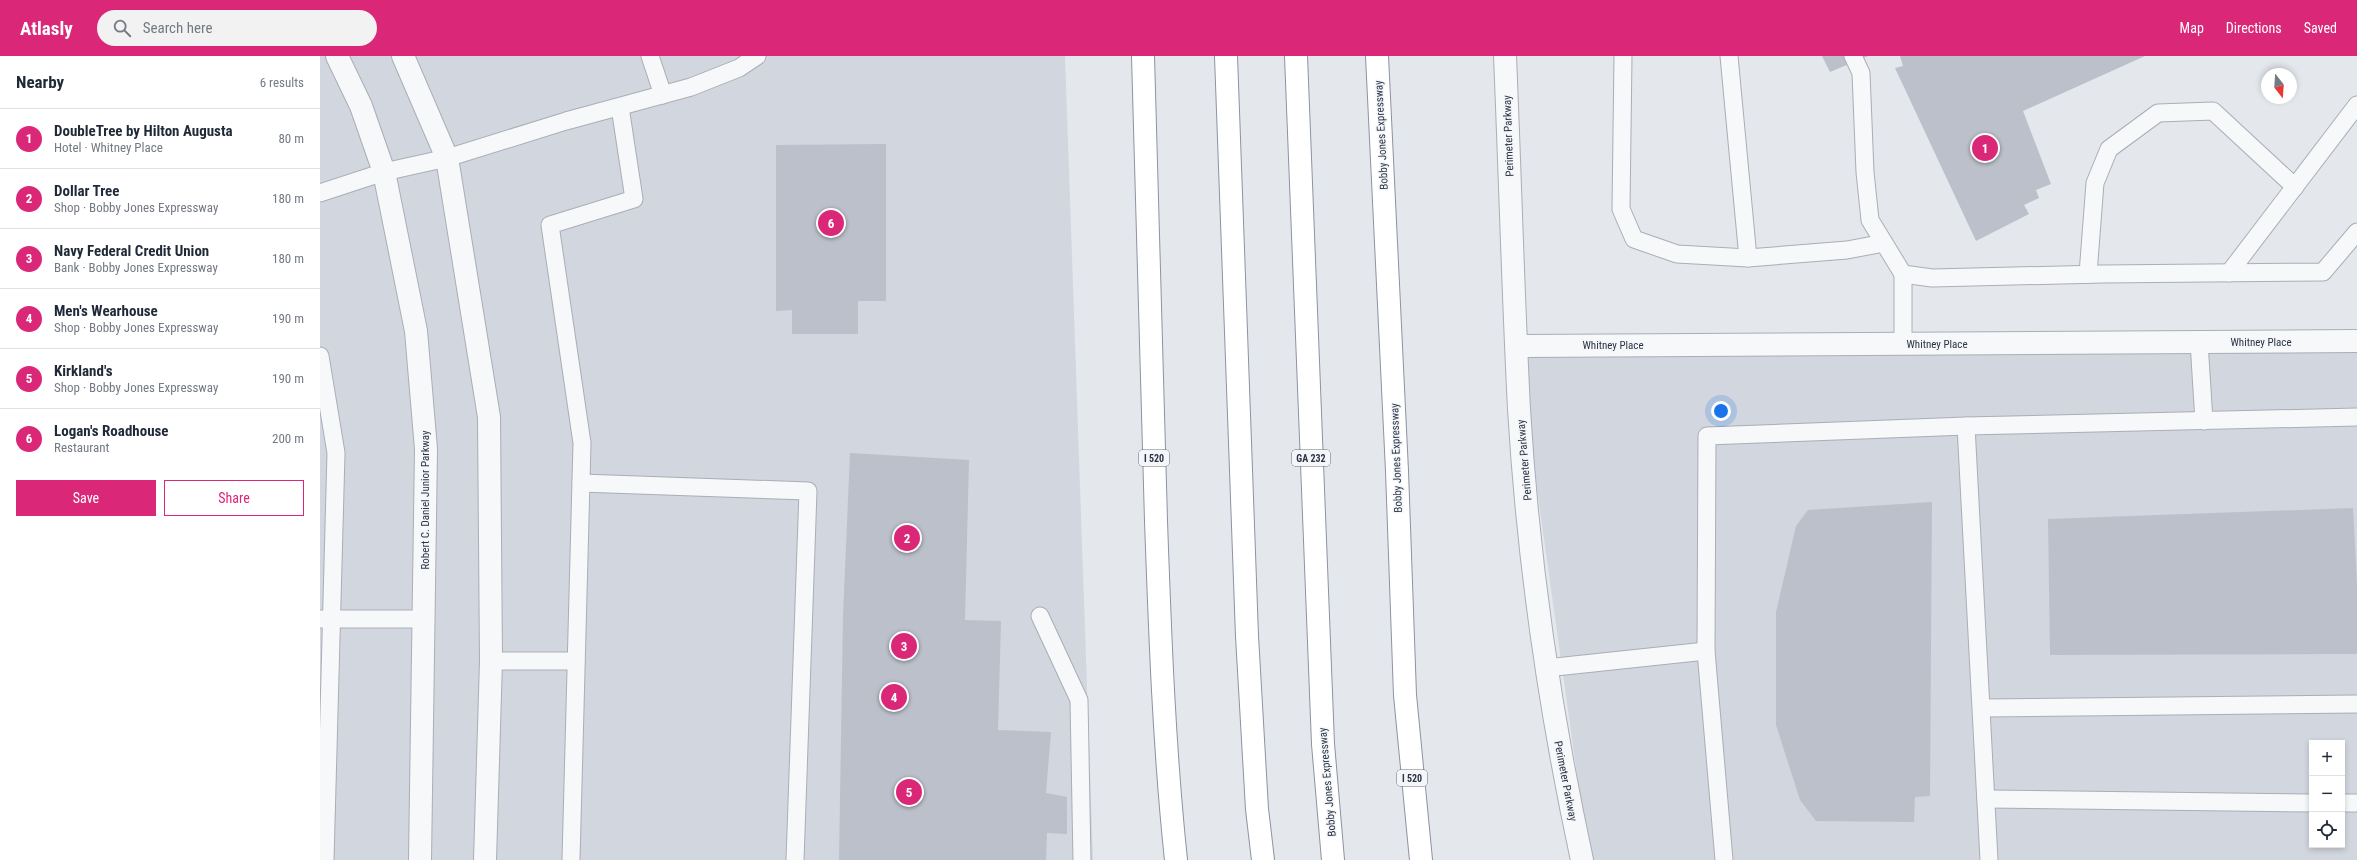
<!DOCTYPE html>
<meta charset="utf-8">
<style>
:root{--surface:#fff;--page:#f2f2f3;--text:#1f2937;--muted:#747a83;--line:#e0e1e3;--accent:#db2777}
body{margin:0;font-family:"Roboto Condensed",sans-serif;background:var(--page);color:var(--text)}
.controls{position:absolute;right:12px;bottom:12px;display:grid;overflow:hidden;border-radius:0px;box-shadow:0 2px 6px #0003}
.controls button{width:36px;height:36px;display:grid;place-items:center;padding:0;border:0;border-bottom:1px solid var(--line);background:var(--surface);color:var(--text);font:20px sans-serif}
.compass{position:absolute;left:1941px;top:12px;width:36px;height:36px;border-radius:50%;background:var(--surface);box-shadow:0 2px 6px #0003;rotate:163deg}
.you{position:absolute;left:1401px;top:355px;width:14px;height:14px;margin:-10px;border:3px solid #fff;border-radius:50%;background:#1a73e8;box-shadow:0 0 0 6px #1a73e833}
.badge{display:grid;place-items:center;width:26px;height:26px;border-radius:50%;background:var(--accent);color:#fff;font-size:13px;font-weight:700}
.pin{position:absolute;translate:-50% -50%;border:2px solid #fff;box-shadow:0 1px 4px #0006}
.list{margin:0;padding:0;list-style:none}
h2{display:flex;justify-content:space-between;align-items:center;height:52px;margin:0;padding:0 16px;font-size:17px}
h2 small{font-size:13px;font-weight:400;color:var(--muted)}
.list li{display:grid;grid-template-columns:26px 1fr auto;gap:12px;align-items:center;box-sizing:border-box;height:60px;padding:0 16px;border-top:1px solid var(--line)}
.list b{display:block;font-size:15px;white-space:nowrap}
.list p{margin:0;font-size:13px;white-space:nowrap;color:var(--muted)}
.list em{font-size:13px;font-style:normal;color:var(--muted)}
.actions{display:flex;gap:8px;padding:12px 16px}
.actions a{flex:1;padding:9px 0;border:1px solid var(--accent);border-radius:0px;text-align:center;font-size:14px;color:var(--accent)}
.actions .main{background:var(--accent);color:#fff}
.icon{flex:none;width:22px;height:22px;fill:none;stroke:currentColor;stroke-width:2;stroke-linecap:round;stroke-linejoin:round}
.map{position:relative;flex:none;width:2037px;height:804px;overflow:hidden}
header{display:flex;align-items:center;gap:24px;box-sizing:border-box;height:56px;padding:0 20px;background:var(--accent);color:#fff}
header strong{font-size:19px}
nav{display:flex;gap:22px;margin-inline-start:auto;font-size:14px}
.search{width:280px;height:36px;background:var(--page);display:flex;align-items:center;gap:10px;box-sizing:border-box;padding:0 14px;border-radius:22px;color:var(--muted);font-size:15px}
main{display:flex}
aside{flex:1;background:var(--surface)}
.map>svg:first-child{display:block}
</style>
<header>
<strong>Atlasly</strong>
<div class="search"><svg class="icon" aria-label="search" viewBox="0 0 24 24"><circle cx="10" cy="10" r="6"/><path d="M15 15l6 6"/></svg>Search here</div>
<nav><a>Map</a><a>Directions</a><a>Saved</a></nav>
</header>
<main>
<aside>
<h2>Nearby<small>6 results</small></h2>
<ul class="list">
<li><span class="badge">1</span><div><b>DoubleTree by Hilton Augusta</b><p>Hotel · Whitney Place</p></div><em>80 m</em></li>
<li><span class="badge">2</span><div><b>Dollar Tree</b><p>Shop · Bobby Jones Expressway</p></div><em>180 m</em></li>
<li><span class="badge">3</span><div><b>Navy Federal Credit Union</b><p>Bank · Bobby Jones Expressway</p></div><em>180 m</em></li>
<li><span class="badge">4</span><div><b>Men's Wearhouse</b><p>Shop · Bobby Jones Expressway</p></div><em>190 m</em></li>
<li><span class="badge">5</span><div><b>Kirkland's</b><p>Shop · Bobby Jones Expressway</p></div><em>190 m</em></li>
<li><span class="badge">6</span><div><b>Logan's Roadhouse</b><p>Restaurant</p></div><em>200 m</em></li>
</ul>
<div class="actions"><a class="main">Save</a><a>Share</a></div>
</aside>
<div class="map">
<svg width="2037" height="804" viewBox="0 0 2037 804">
<rect width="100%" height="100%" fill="#e4e7ec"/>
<g fill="#d2d6de" fill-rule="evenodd">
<polygon points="0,0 745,0 773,804 0,804"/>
<path d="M2037,285V804H1269L1197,290ZM1992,687H2022V789H1992Z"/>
</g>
<g fill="#bbc0ca">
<polygon points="1502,0 1548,0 1510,16"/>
<polygon points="1580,0 1825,0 1703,55 1731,128 1716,134 1719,142 1704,149 1709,158 1656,185 1575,12 1583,10"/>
<polygon points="566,88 566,245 538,245 538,278 472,278 472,254 456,255 456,89"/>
<polygon points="530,397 649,404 645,564 681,565 678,674 731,676 726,737 747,741 747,778 727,777 726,804 519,804 523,560"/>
<polygon points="1612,446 1610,740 1595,741 1594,766 1496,765 1480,744 1456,669 1456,556 1476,470 1488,454"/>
<polygon points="2033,452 2037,528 2037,598 1730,599 1728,463"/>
</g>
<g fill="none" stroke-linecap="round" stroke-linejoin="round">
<g stroke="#a9aeb7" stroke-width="19">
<g id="service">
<polyline points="330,0 343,39"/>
<polyline points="1303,0 1301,153 1314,183 1357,198 1428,202 1527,194 1564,187"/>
<polyline points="1409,0 1428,202"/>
<polyline points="1533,0 1541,17 1545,116 1550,164 1583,218 1612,222 1782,218 2003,216 2037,176"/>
<polyline points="0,137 64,116 127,102 246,65 371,31 419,12 437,0"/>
<polyline points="1909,217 2037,49"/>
<polyline points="1583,218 1583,288"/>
<polyline points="1768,218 1775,127 1789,93 1838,57 1893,55 1975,131"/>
<polyline points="1879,286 1884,365"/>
<polyline points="0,300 16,397 5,804"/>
<polyline points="1646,370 1669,804"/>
<polyline points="261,427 488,435 475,804"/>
<polyline points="720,560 759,644 762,804"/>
<polyline points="0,563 105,563"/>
<polyline points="171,605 256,605"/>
<polyline points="1226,612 1386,595"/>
<polyline points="1662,652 2037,648"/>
<polyline points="1666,743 1992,747"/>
<polyline points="2022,747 2037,747"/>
<polyline points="251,804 262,387 230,169 314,143 300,51"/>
<polyline points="1404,804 1386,595 1387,380 1646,370 2037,361"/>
</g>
</g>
<g stroke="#a9aeb7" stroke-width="24">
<g id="minor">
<path d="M1185,0C1190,118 1193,236 1199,353C1208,505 1230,656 1262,804"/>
<polyline points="1197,290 2037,285"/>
</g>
</g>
<g stroke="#a9aeb7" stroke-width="24">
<g id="tertiary">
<polyline points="17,0 41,50 64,116 96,275 106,393 100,804"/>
<polyline points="83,0 127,102 169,361 171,605 165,804"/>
</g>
</g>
<g stroke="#8b94a3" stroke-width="24">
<g id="motorway">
<path d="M823,0C827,155 831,310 836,465C840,578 844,691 856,804"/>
<polyline points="906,0 927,580 937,753 943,804"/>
<polyline points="976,0 1003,688 1013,804"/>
<polyline points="1057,0 1077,415 1085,639 1101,804"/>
</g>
</g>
<use href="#service" stroke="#f7f8fa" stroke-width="17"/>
<use href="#minor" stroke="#f7f8fa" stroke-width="22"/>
<use href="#tertiary" stroke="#f7f8fa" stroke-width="22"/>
<use href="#motorway" stroke="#fff" stroke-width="22"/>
</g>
<g text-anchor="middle" stroke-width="3" stroke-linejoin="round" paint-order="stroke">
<g fill="#f4f6f9" stroke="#676e7b" stroke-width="1">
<rect x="819" y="394" width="30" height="16" rx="3"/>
<rect x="972" y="394" width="38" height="16" rx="3"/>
<rect x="1077" y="714" width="30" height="16" rx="3"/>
</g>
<g font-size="10" font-weight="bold" fill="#2b3445">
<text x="834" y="406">I 520</text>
<text x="991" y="406">GA 232</text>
<text x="1092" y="726">I 520</text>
</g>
<g font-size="11" fill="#2b3445" stroke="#f4f6f9">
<text transform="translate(1061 79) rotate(-93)" y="4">Bobby Jones Expressway</text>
<text transform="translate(1188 80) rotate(-92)" y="4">Perimeter Parkway</text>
<text x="1941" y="290">Whitney Place</text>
<text x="1617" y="292">Whitney Place</text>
<text x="1293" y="293">Whitney Place</text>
<text transform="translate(1076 402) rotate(-92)" y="4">Bobby Jones Expressway</text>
<text transform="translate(1204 404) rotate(-95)" y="4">Perimeter Parkway</text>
<text transform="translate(105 444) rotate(-90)" y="4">Robert C. Daniel Junior Parkway</text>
<text transform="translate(1246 725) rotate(79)" y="4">Perimeter Parkway</text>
<text transform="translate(1007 726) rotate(-95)" y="4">Bobby Jones Expressway</text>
</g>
</g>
</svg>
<div class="controls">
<button>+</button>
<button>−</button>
<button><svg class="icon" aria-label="locate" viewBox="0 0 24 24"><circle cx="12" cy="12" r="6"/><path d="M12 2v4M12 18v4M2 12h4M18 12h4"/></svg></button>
</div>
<svg class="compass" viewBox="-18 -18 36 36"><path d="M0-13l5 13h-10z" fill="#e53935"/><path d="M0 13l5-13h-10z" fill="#747a83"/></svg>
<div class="you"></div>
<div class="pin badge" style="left:1665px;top:92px">1</div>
<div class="pin badge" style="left:587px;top:482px">2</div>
<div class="pin badge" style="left:584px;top:590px">3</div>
<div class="pin badge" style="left:574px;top:641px">4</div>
<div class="pin badge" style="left:589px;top:736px">5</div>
<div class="pin badge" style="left:511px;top:167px">6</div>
</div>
</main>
